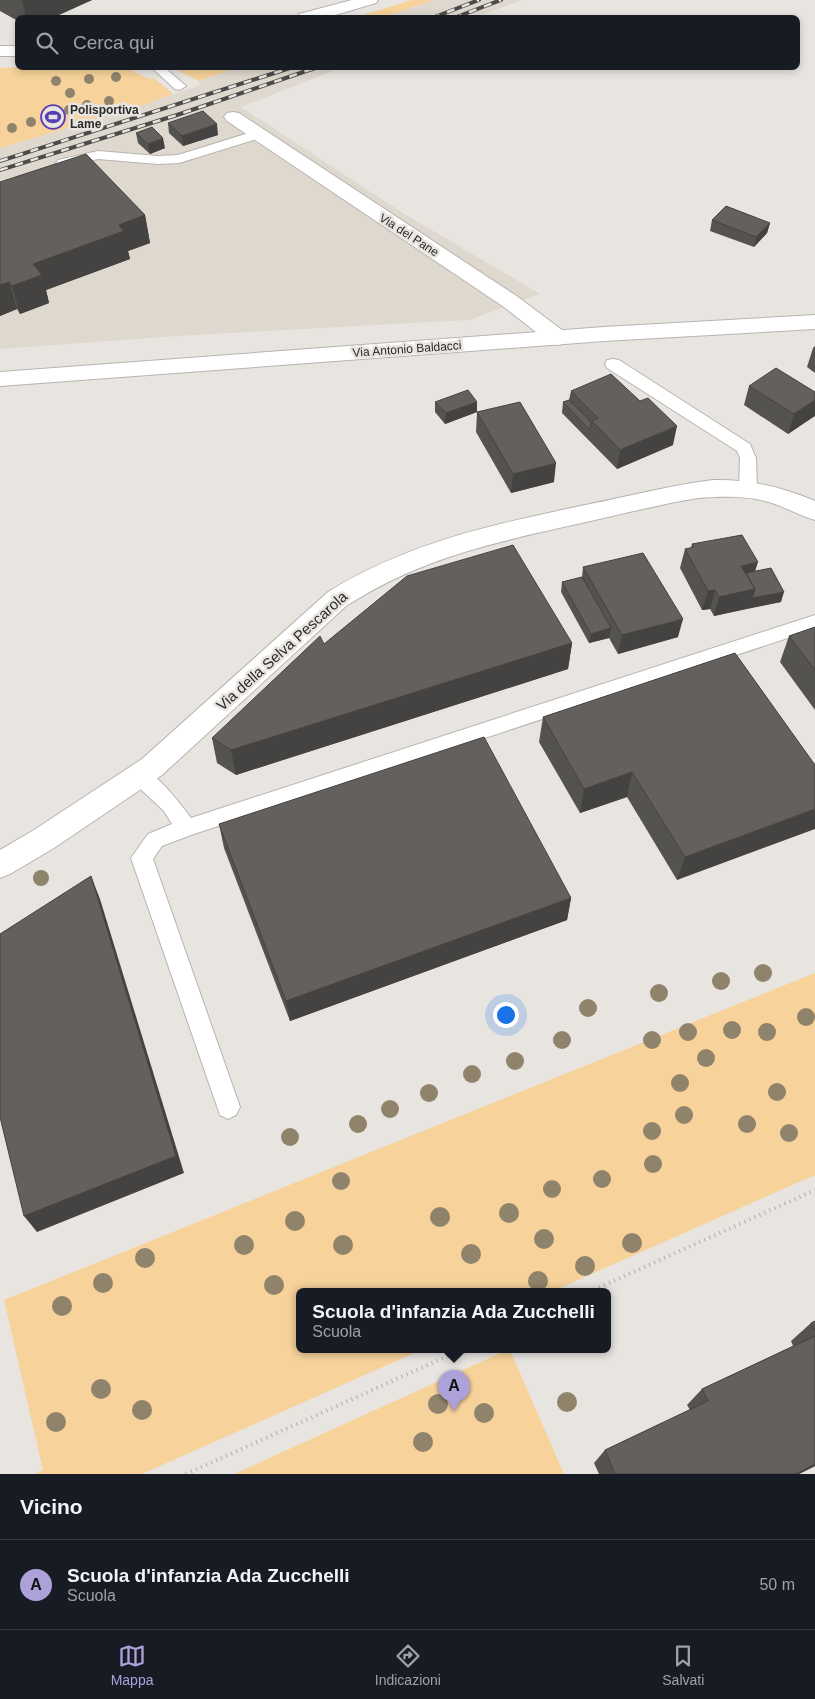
<!DOCTYPE html>
<html lang="it">
<style>
:root{--surface:#171b24;--page:#242831;--text:#f1f3f6;--muted:#9ea1a6;--line:#363941;--accent:#ada1d9}
body{margin:0;font-family:Helvetica,sans-serif;background:var(--page);color:var(--text)}
.you{position:absolute;left:505px;top:1014px;width:18px;height:18px;margin:-12px;border:4px solid #fff;border-radius:50%;background:#1a73e8;box-shadow:0 0 0 8px #1a73e833}
.badge{display:grid;place-items:center;width:32px;height:32px;border-radius:50%;background:var(--accent);color:#111;font-size:16px;font-weight:700}
.pin{position:absolute;translate:-50% -41px;filter:drop-shadow(0 1px 2px #0008)}
.pin::after{content:'';position:absolute;top:26px;width:18px;height:15px;background:inherit;clip-path:polygon(0 0,100% 0,50% 100%)}
.popup{position:absolute;left:296px;top:1288px;width:315px;height:65px;box-sizing:border-box;display:grid;place-content:center;border-radius:8px;background:var(--surface);filter:drop-shadow(0 1px 4px #0005);font-size:16px;white-space:nowrap;color:var(--muted)}
.popup b{font-size:19px;color:var(--text)}
.popup::after{content:'';position:absolute;left:50%;top:100%;margin-left:-10px;border:10px solid transparent;border-top-color:var(--surface)}
.list{margin:0;padding:0;list-style:none}
h2{display:flex;justify-content:space-between;align-items:center;height:65px;margin:0;padding:0 20px;font-size:21px}
h2 small{font-size:16px;font-weight:400;color:var(--muted)}
.list li{display:grid;grid-template-columns:32px 1fr auto;gap:15px;align-items:center;box-sizing:border-box;height:90px;padding:0 20px;border-top:1px solid var(--line)}
.list b{display:block;font-size:19px;white-space:nowrap}
.list p{margin:0;font-size:16px;white-space:nowrap;color:var(--muted)}
.list em{font-size:16px;font-style:normal;color:var(--muted)}
.icon{flex:none;width:28px;height:28px;fill:none;stroke:currentColor;stroke-width:2;stroke-linecap:round;stroke-linejoin:round}
.map{position:relative;flex:none;width:815px;height:1474px;overflow:hidden}
.search{position:absolute;background:var(--surface);box-shadow:0 2px 8px #0003;left:15px;right:15px;top:15px;height:55px;display:flex;align-items:center;gap:12px;box-sizing:border-box;padding:0 18px;border-radius:8px;color:var(--muted);font-size:19px}
.sheet{height:155px;background:var(--surface)}
nav{display:flex;justify-content:space-around;align-items:center;box-sizing:border-box;height:70px;border-top:1px solid var(--line);background:var(--surface);font-size:14px;color:var(--muted)}
nav a{display:grid;justify-items:center;gap:2px}
nav .on{color:var(--accent)}
.map>svg:first-child{display:block}
</style>
<div class="map">
<svg width="815" height="1474" viewBox="0 0 815 1474">
<rect width="100%" height="100%" fill="#e8e5e1"/>
<g fill="#dfd8ce">
<polygon points="434,0 522,0 476,17 384,17"/>
<polygon points="236,68 340,68 241,107 403,213 540,294 469,320 178,336 0,349 0,148 144,105 200,85 198,81"/>
</g>
<g fill="#f7d29a">
<polygon points="412,0 434,0 384,17 356,17"/>
<polygon points="17,67 127,68 149,79 154,78 173,94 144,105 0,148 0,68"/>
<polygon points="173,68 236,68 198,81"/>
<polygon points="815,973 815,1175 551,1292 300,1292 300,1350 421,1350 142,1474 34,1474 43,1470 4,1300"/>
<polygon points="507,1350 510,1350 564,1474 234,1474"/>
</g>
<g fill="none" stroke-linecap="round" stroke-linejoin="round">
<g stroke="#b7b4b0" stroke-width="2">
<g id="service">
<polygon points="152,68 165,68 186,86 180,90 175,89"/>
<polygon points="258,130 263,131 265,134 263,137 179,163 158,164 98,159 63,167 56,163 58,160 98,151 158,156 178,155"/>
<polygon points="613,359 619,360 750,444 756,458 757,490 754,494 748,496 742,494 739,490 740,458 737,451 607,368 605,364 607,360"/>
<path d="M815,615V629L191,835L162,846L153,859L240,1107L236,1115L228,1119L220,1115L131,858L148,834L172,824L164,811L133,782L130,776L133,770C134,770 139,768 140,768C153,768 183,807 191,818Z"/>
</g>
</g>
<g stroke="#b7b4b0" stroke-width="2">
<g id="minor">
<polygon points="233,112 239,113 518,297 566,333 569,338 566,343 558,345 550,343 504,307 227,121 224,117 227,113"/>
<path d="M713,480C749,479 782,487 815,501V520C801,516 789,509 775,504C750,495 724,496 698,498C660,504 623,514 586,522C497,542 424,556 346,606L162,775L54,848L10,874L0,878V850L34,830L142,759L328,592C411,541 496,524 590,504C631,496 671,485 713,480Z"/>
</g>
</g>
<g stroke="#b7b4b0" stroke-width="2">
<g id="tertiary">
<polygon points="352,0 378,0 376,3 325,18 297,18 299,14"/>
<rect x="0" y="46" width="18" height="10"/>
<polygon points="815,315 815,329 604,341 0,386 0,372 604,327"/>
</g>
</g>
<g stroke="#afada9" stroke-width="4" stroke-dasharray="1 4.5" stroke-linecap="butt">
<polyline points="589,1292 815,1190"/>
<polyline points="186,1474 461,1350"/>
</g>
<use href="#service" fill="#fff" fill-rule="evenodd"/>
<use href="#minor" fill="#fff" fill-rule="evenodd"/>
<use href="#tertiary" fill="#fff" fill-rule="evenodd"/>
<g stroke="#4c4b49" stroke-width="4">
<g id="rail">
<polyline points="432,18 479,0"/>
<polyline points="454,18 501,0"/>
<polyline points="0,161 290,68"/>
<polyline points="0,170 177,115 315,68"/>
</g>
</g>
<use href="#rail" stroke="#e8e5e1" stroke-width="2.5" stroke-dasharray="8" stroke-linecap="butt"/>
</g>
<g fill="#90836c">
<circle cx="116" cy="77" r="5"/>
<circle cx="89" cy="79" r="5"/>
<circle cx="56" cy="81" r="5"/>
<circle cx="70" cy="93" r="5"/>
<circle cx="109" cy="101" r="5"/>
<circle cx="87" cy="105" r="5"/>
<circle cx="69" cy="110" r="5"/>
<circle cx="50" cy="116" r="5"/>
<circle cx="31" cy="122" r="5"/>
<circle cx="12" cy="128" r="5"/>
<circle cx="41" cy="878" r="8"/>
<circle cx="763" cy="973" r="9"/>
<circle cx="721" cy="981" r="9"/>
<circle cx="659" cy="993" r="9"/>
<circle cx="588" cy="1008" r="9"/>
<circle cx="806" cy="1017" r="9"/>
<circle cx="732" cy="1030" r="9"/>
<circle cx="688" cy="1032" r="9"/>
<circle cx="767" cy="1032" r="9"/>
<circle cx="562" cy="1040" r="9"/>
<circle cx="652" cy="1040" r="9"/>
<circle cx="706" cy="1058" r="9"/>
<circle cx="515" cy="1061" r="9"/>
<circle cx="472" cy="1074" r="9"/>
<circle cx="680" cy="1083" r="9"/>
<circle cx="777" cy="1092" r="9"/>
<circle cx="429" cy="1093" r="9"/>
<circle cx="390" cy="1109" r="9"/>
<circle cx="684" cy="1115" r="9"/>
<circle cx="358" cy="1124" r="9"/>
<circle cx="747" cy="1124" r="9"/>
<circle cx="652" cy="1131" r="9"/>
<circle cx="789" cy="1133" r="9"/>
<circle cx="290" cy="1137" r="9"/>
<circle cx="653" cy="1164" r="9"/>
<circle cx="602" cy="1179" r="9"/>
<circle cx="341" cy="1181" r="9"/>
<circle cx="552" cy="1189" r="9"/>
<circle cx="509" cy="1213" r="10"/>
<circle cx="440" cy="1217" r="10"/>
<circle cx="295" cy="1221" r="10"/>
<circle cx="544" cy="1239" r="10"/>
<circle cx="632" cy="1243" r="10"/>
<circle cx="244" cy="1245" r="10"/>
<circle cx="343" cy="1245" r="10"/>
<circle cx="471" cy="1254" r="10"/>
<circle cx="145" cy="1258" r="10"/>
<circle cx="585" cy="1266" r="10"/>
<circle cx="538" cy="1281" r="10"/>
<circle cx="103" cy="1283" r="10"/>
<circle cx="274" cy="1285" r="10"/>
<circle cx="62" cy="1306" r="10"/>
<circle cx="101" cy="1389" r="10"/>
<circle cx="567" cy="1402" r="10"/>
<circle cx="438" cy="1404" r="10"/>
<circle cx="142" cy="1410" r="10"/>
<circle cx="484" cy="1413" r="10"/>
<circle cx="56" cy="1422" r="10"/>
<circle cx="423" cy="1442" r="10"/>
</g>
<g fill="#555350">
<polygon points="0,0 92,0 52,18 18,18 18,21 0,11"/>
<polygon points="168,123 218,135 183,146 169,133"/>
<polygon points="136,133 165,148 150,154 138,143"/>
<polygon points="0,182 145,215 150,243 128,251 130,259 46,290 49,303 20,314 17,309 0,316"/>
<polygon points="712,220 770,223 767,233 754,247 710,231"/>
<polygon points="815,346 815,373 807,367 813,348"/>
<polygon points="749,386 815,392 815,415 788,434 744,405"/>
<polygon points="571,391 673,445 617,469 562,413 563,402 569,400"/>
<polygon points="435,402 477,402 477,412 445,424 435,412"/>
<polygon points="477,412 554,482 511,493 476,432"/>
<polygon points="692,544 755,571 781,602 714,616 710,609 702,610 680,568 685,549 691,548"/>
<polygon points="583,567 678,637 618,654 609,638 589,643 561,592 562,582 582,577"/>
<polygon points="815,627 815,710 780,662 789,636"/>
<polygon points="572,643 568,669 236,775 217,763 212,738 324,644"/>
<polygon points="543,717 815,765 677,880 627,797 580,813 539,742"/>
<polygon points="219,824 571,898 567,920 290,1021 224,848"/>
<polygon points="815,1321 815,1466 799,1474 599,1474 594,1463 605,1450 690,1410 687,1405 702,1389 793,1346 791,1341 811,1323"/>
</g>
<g fill="#454341">
<polygon points="22,0 92,0 52,18 26,18"/>
<polygon points="217,124 218,135 183,146 182,136"/>
<polygon points="163,138 165,148 150,154 148,144"/>
<polygon points="145,215 150,243 128,251 130,259 46,290 49,303 20,314 12,286 33,264 119,225"/>
<polygon points="770,223 767,233 754,247 756,237"/>
<polygon points="9,282 17,309 0,316 0,285"/>
<polygon points="815,400 815,416 788,434 794,414"/>
<polygon points="477,402 477,412 445,424 446,413"/>
<polygon points="677,426 673,445 617,469 620,450"/>
<polygon points="556,463 554,482 511,493 513,474"/>
<polygon points="758,562 752,581 743,583 741,566"/>
<polygon points="755,589 749,608 714,616 719,597"/>
<polygon points="715,590 710,609 702,610 708,591"/>
<polygon points="784,592 781,602 749,608 752,598"/>
<polygon points="683,619 678,637 618,654 622,635"/>
<polygon points="611,628 609,638 589,643 591,634"/>
<polygon points="572,643 568,669 236,775 231,750"/>
<polygon points="632,772 627,797 580,813 584,789"/>
<polygon points="815,809 815,829 677,880 685,857"/>
<polygon points="91,876 100,899 184,1173 37,1232 24,1216"/>
<polygon points="571,898 567,920 290,1021 286,1001"/>
<polygon points="815,1464 815,1466 799,1474 796,1474"/>
</g>
<g fill="#63605d" stroke="#454341">
<polygon points="203,111 217,124 182,136 168,123"/>
<polygon points="152,127 163,138 148,144 136,133"/>
<polygon points="86,154 145,215 119,225 124,231 33,264 42,275 12,286 9,282 0,285 0,182"/>
<polygon points="726,206 770,223 756,237 712,220"/>
<polygon points="776,368 815,392 815,400 794,414 749,386"/>
<polygon points="611,374 640,401 648,398 677,426 620,450 592,421 598,418 571,391"/>
<polygon points="468,390 477,402 446,413 435,402"/>
<polygon points="569,400 591,422 590,430 563,402"/>
<polygon points="520,402 556,463 513,474 477,412"/>
<polygon points="742,535 758,562 741,566 755,589 719,597 715,590 708,591 685,549 694,547 692,544"/>
<polygon points="513,545 572,643 231,750 212,738 320,636 324,644 407,576"/>
<polygon points="643,553 683,619 622,635 583,567"/>
<polygon points="771,568 784,592 752,598 755,589 746,573"/>
<polygon points="582,577 611,628 591,634 562,582"/>
<polygon points="815,627 815,670 789,636"/>
<polygon points="735,653 815,765 815,809 685,857 632,772 584,789 543,717"/>
<polygon points="484,737 571,898 286,1001 219,824"/>
<polygon points="91,876 176,1156 24,1216 0,1117 0,934"/>
<polygon points="815,1321 815,1330 811,1323"/>
<polygon points="815,1336 815,1464 796,1474 615,1474 605,1450 708,1401 702,1389"/>
</g>
<defs>
<g id="stadium-ring" transform="scale(1.25)"><circle r="9.5" fill="#e8e5e1" stroke="#593db5" stroke-width="1.5"/><path d="M0-5a6.5 5 0 1 0 0 10a6.5 5 0 1 0 0-10ZM-3.5-1.8h7v3.6h-7Z" fill="#593db5"/></g>
</defs>
<g fill-rule="evenodd">
<use href="#stadium-ring" x="53" y="117"/>
</g>
<g text-anchor="middle" stroke-width="5" stroke-linejoin="round" paint-order="stroke">
<g font-size="12" font-weight="bold" fill="#2b2a28" stroke="#e8e5e1" text-anchor="start">
<text x="70" y="114">Polisportiva<tspan x="70" dy="14">Lame</tspan></text>
</g>
<g font-size="12" fill="#2b2a28" stroke="#e8e5e1">
<text transform="translate(409 235) rotate(33)" y="4">Via del Pane</text>
<text transform="translate(407 349) rotate(-4)" y="4">Via Antonio Baldacci</text>
</g>
<g font-size="15" fill="#2b2a28" stroke="#e8e5e1">
<text transform="translate(282 651) rotate(-42)" y="5">Via della Selva Pescarola</text>
</g>
</g>
</svg>
<div class="you"></div>
<div class="pin badge" style="left:454px;top:1411px">A</div>
<div class="popup"><b>Scuola d'infanzia Ada Zucchelli</b>Scuola</div>
<div class="search"><svg class="icon" aria-label="search" viewBox="0 0 24 24"><circle cx="10" cy="10" r="6"/><path d="M15 15l6 6"/></svg>Cerca qui</div>
</div>
<section class="sheet">
<h2>Vicino<small></small></h2>
<ul class="list">
<li><span class="badge">A</span><div><b>Scuola d'infanzia Ada Zucchelli</b><p>Scuola</p></div><em>50 m</em></li>
</ul>
</section>
<nav>
<a class="on"><svg class="icon" aria-label="map" viewBox="0 0 24 24"><path d="M3 6l6-2 6 2 6-2v14l-6 2-6-2-6 2zM9 4v14M15 6v14"/></svg>Mappa</a>
<a><svg class="icon" aria-label="directions" viewBox="0 0 24 24"><path d="M12 3l9 9-9 9-9-9zM9 14v-3h6M13 9l2 2-2 2"/></svg>Indicazioni</a>
<a><svg class="icon" aria-label="saved" viewBox="0 0 24 24"><path d="M7 4h10v16l-5-4-5 4z"/></svg>Salvati</a>
</nav>
